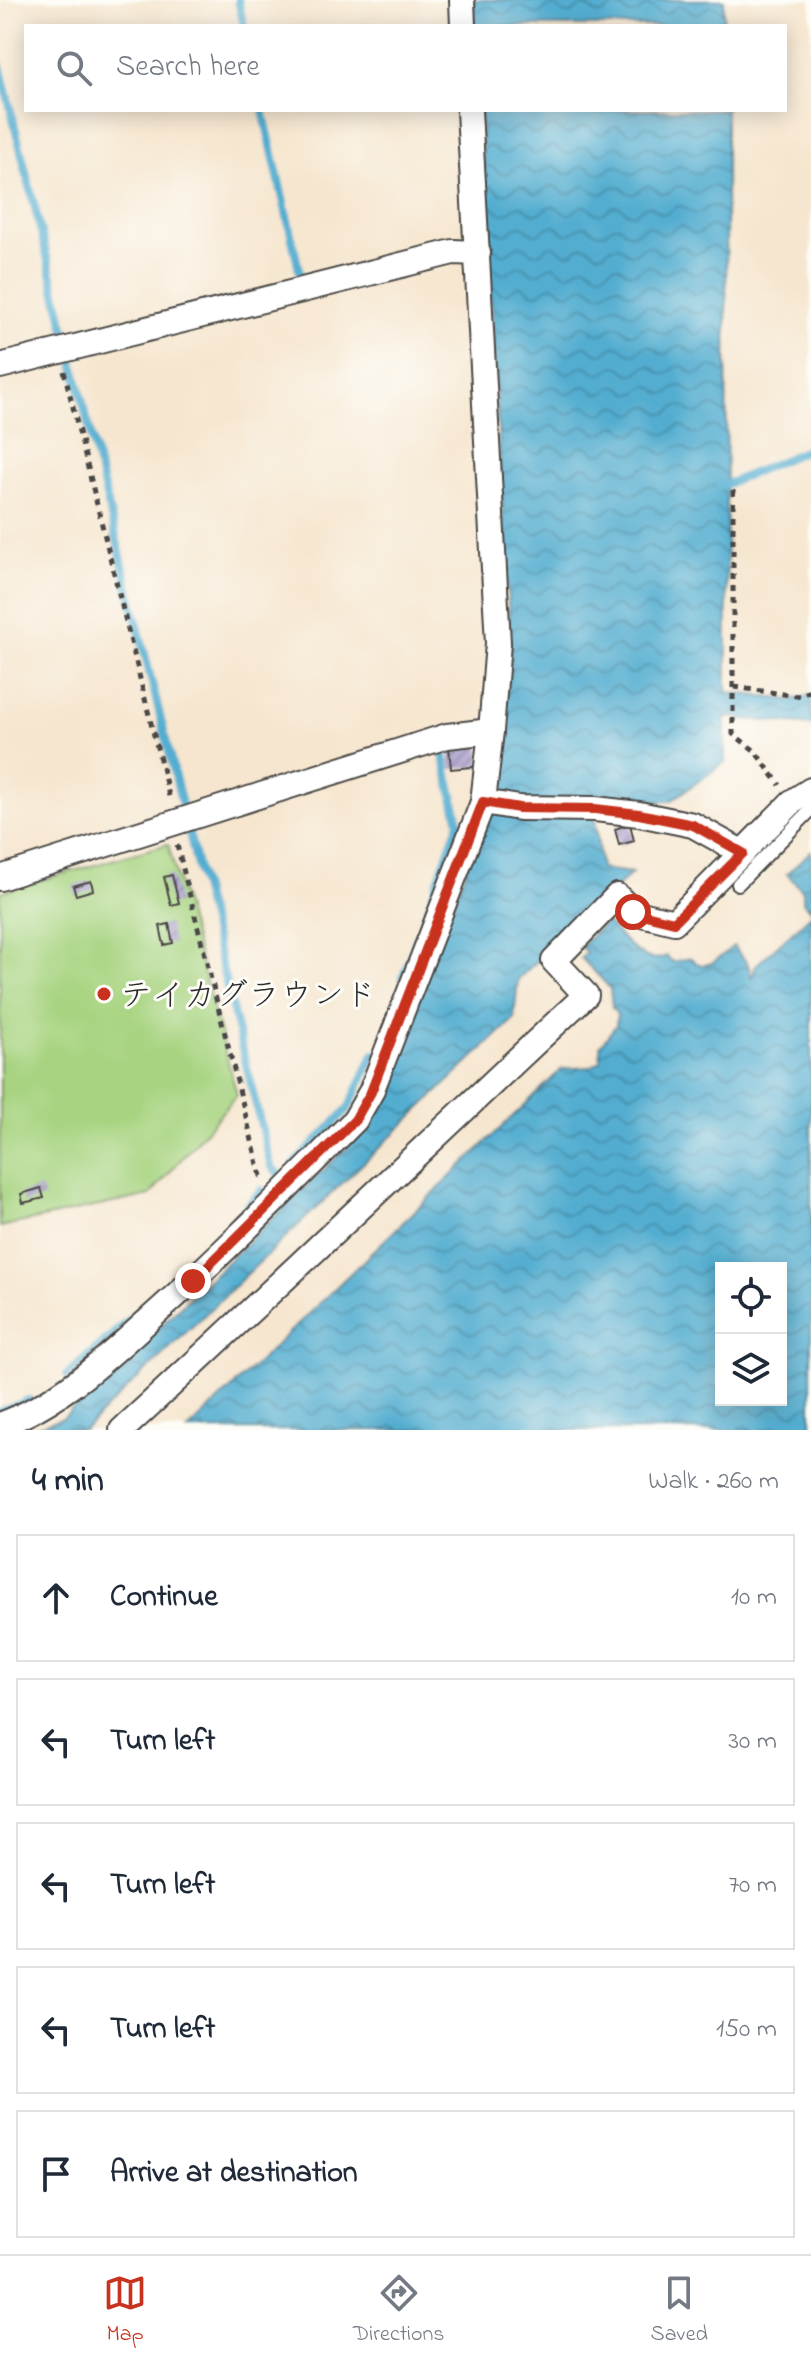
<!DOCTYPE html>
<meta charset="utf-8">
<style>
:root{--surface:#fff;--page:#f6f6f7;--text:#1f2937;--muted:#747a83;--line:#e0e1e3;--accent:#c8321e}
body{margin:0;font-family:"Indie Flower","Klee One",sans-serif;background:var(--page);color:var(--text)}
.controls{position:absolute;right:24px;bottom:24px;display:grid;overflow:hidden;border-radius:0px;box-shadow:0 4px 20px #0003}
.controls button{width:72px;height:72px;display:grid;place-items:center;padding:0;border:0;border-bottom:2px solid var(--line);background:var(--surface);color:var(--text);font:40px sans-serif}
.stop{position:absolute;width:24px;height:24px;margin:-18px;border:6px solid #c8321e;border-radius:50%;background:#fff}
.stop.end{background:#c8321e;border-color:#fff;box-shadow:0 2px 8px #0008}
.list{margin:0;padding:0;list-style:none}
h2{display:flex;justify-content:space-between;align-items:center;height:104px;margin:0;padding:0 32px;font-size:34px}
h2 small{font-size:26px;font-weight:400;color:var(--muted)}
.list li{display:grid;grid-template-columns:52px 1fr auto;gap:24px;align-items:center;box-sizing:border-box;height:128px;margin:0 16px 16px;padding:0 16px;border:2px solid var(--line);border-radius:0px}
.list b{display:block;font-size:30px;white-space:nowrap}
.list em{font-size:26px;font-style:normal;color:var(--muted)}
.icon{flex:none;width:44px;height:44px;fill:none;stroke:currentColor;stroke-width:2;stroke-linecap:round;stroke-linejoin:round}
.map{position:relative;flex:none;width:811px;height:1430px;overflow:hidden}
.search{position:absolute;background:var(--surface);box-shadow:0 4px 20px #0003;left:24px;right:24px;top:24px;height:88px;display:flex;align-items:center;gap:20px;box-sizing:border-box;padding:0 28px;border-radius:0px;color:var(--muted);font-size:30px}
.sheet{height:824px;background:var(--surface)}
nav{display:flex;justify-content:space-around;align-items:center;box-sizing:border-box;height:112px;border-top:2px solid var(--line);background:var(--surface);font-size:22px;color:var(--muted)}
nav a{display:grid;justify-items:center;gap:4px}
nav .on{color:var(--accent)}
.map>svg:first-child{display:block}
</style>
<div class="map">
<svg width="811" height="1430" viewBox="0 0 811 1430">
<defs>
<pattern id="water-waves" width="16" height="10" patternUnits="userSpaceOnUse" patternTransform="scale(2)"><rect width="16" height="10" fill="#53add0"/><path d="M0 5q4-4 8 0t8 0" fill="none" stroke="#458da9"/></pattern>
<pattern id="building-hatch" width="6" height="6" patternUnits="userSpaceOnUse" patternTransform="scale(2)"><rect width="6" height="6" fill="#aca0cc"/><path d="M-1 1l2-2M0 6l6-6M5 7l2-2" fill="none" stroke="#8c83a6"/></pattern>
</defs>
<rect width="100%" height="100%" fill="#fdfcf7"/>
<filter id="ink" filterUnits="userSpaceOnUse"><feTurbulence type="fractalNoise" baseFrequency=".0125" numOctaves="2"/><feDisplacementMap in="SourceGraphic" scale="16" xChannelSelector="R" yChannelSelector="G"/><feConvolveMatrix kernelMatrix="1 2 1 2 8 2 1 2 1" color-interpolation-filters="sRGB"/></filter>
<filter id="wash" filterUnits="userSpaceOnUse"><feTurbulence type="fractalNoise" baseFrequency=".006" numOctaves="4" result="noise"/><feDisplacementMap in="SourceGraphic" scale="32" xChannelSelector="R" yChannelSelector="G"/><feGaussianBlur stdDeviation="1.8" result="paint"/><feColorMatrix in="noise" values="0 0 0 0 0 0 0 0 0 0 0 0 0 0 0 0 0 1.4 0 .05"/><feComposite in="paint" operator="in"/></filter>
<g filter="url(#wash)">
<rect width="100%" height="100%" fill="#f6e6cf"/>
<polygon fill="#a8d481" stroke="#6a8056" stroke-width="2" points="168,844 237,1095 150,1195 0,1227 0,892"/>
<g fill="url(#water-waves)" stroke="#3f6c7e" stroke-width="2" fill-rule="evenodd">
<polygon points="473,0 724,0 724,26 475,26"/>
<polygon points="480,110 726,110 727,692 791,700 811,695 811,725 725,717 725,762 671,801 593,803 601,869 632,873 518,979 514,1019 84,1430 26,1430 63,1418 373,1123 487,812 504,800 496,791 511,657"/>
<polygon points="811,851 811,910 803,902 803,891 787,874"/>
<path d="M811,915V1430H188L562,1069L590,1067L601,1061L600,1046L616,1025L617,1014L612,1008L610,988L581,958L586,952L580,947L606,922C622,937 643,968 667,956L672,962L691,958C705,975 720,957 733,946L748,964L752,979L755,966ZM721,1268H781V1400H721Z"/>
</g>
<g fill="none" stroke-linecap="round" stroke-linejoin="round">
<g stroke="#53add0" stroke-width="8">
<polyline points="238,0 244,26"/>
<polyline points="0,66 271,1166 289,1185"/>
<polyline points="263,110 302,283"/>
<polyline points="720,487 811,448"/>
<polyline points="403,977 459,822 441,745"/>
<polyline points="294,1164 348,1109 374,1053"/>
<polyline points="67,1375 222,1236 261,1190"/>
<polyline points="0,1412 29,1400"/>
</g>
</g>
<g id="blocks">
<g fill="url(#building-hatch)">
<polygon points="480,744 481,766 451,769 449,746"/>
<polygon points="630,824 634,841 619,845 615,829"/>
<polygon points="172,875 179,903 171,905 164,877"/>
<polygon points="91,881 93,890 76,895 73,886"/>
<polygon points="169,924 173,943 164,945 160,926"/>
<polygon points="41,1188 44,1198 23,1203 21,1194"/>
</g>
</g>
</g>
<g filter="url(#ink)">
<use href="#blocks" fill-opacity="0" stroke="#494744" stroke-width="2"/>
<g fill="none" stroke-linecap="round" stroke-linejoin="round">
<g stroke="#494744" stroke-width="16">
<polyline id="service" points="738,884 811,810"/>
</g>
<g stroke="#494744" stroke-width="28">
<g id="minor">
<polyline points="462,0 463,26"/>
<polyline points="0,366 453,252 478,253"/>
<polyline points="483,802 519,808 595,809 639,814 693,825 743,853"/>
<polyline points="0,878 447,736 491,731"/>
<path d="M0,1425C60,1403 107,1358 153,1316C223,1254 289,1186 355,1120L371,1092L483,802L491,731L498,643L469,110"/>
<path d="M122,1430C278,1287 431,1140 586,995L554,961L617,896L633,912L674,922L792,802L811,790"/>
</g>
</g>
<g stroke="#494744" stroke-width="5" stroke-dasharray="6 6" stroke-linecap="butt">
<polyline points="64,371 170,800"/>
<polyline points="733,490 733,734 754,750 780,785"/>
<polyline points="734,687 797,696 811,691"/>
<polyline points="177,845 261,1176 265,1179"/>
</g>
<use href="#service" stroke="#fff" stroke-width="12"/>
<use href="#minor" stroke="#fff" stroke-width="24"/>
</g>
</g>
<g fill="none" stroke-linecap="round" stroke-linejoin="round" filter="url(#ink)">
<polyline stroke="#c8321e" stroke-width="10" points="193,1281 355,1120 371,1092 483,802 519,808 595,809 639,814 693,825 743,853 674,922 633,912"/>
</g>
<circle fill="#c8321e" stroke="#fdfcf7" stroke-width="3" cx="104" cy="994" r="8"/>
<g text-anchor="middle" stroke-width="6" stroke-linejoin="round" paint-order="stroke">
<g font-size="32" fill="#2b2b2b" stroke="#fdfcf7" text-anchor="start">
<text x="120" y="1005">テイカグラウンド</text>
</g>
</g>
</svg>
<div class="controls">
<button><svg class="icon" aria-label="locate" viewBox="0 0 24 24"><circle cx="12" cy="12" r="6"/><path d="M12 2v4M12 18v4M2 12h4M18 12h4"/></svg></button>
<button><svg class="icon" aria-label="layers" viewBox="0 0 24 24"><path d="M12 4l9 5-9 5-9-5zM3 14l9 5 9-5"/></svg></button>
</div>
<div class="stop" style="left:633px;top:912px"></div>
<div class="stop end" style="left:193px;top:1281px"></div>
<div class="search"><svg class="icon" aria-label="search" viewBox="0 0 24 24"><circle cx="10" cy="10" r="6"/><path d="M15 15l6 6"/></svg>Search here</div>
</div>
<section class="sheet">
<h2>4 min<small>Walk · 260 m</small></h2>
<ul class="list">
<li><svg class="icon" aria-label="ahead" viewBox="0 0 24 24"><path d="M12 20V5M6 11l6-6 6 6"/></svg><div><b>Continue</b></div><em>10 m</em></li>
<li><svg class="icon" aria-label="left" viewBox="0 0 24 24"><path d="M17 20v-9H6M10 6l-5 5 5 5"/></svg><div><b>Turn left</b></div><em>30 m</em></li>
<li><svg class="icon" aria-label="left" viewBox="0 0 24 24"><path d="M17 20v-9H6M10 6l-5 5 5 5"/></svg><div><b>Turn left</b></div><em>70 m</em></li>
<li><svg class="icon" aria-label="left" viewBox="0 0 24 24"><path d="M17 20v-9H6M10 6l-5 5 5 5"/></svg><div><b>Turn left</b></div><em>150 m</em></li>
<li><svg class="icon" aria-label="arrive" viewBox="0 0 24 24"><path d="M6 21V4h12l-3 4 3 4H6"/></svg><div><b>Arrive at destination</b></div></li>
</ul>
</section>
<nav>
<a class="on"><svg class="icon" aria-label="map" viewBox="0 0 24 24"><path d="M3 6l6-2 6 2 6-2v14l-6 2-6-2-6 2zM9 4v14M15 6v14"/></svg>Map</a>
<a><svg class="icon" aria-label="directions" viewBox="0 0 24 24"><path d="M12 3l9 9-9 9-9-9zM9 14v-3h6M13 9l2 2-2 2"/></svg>Directions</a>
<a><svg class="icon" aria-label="saved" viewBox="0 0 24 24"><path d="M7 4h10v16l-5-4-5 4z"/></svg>Saved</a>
</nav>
